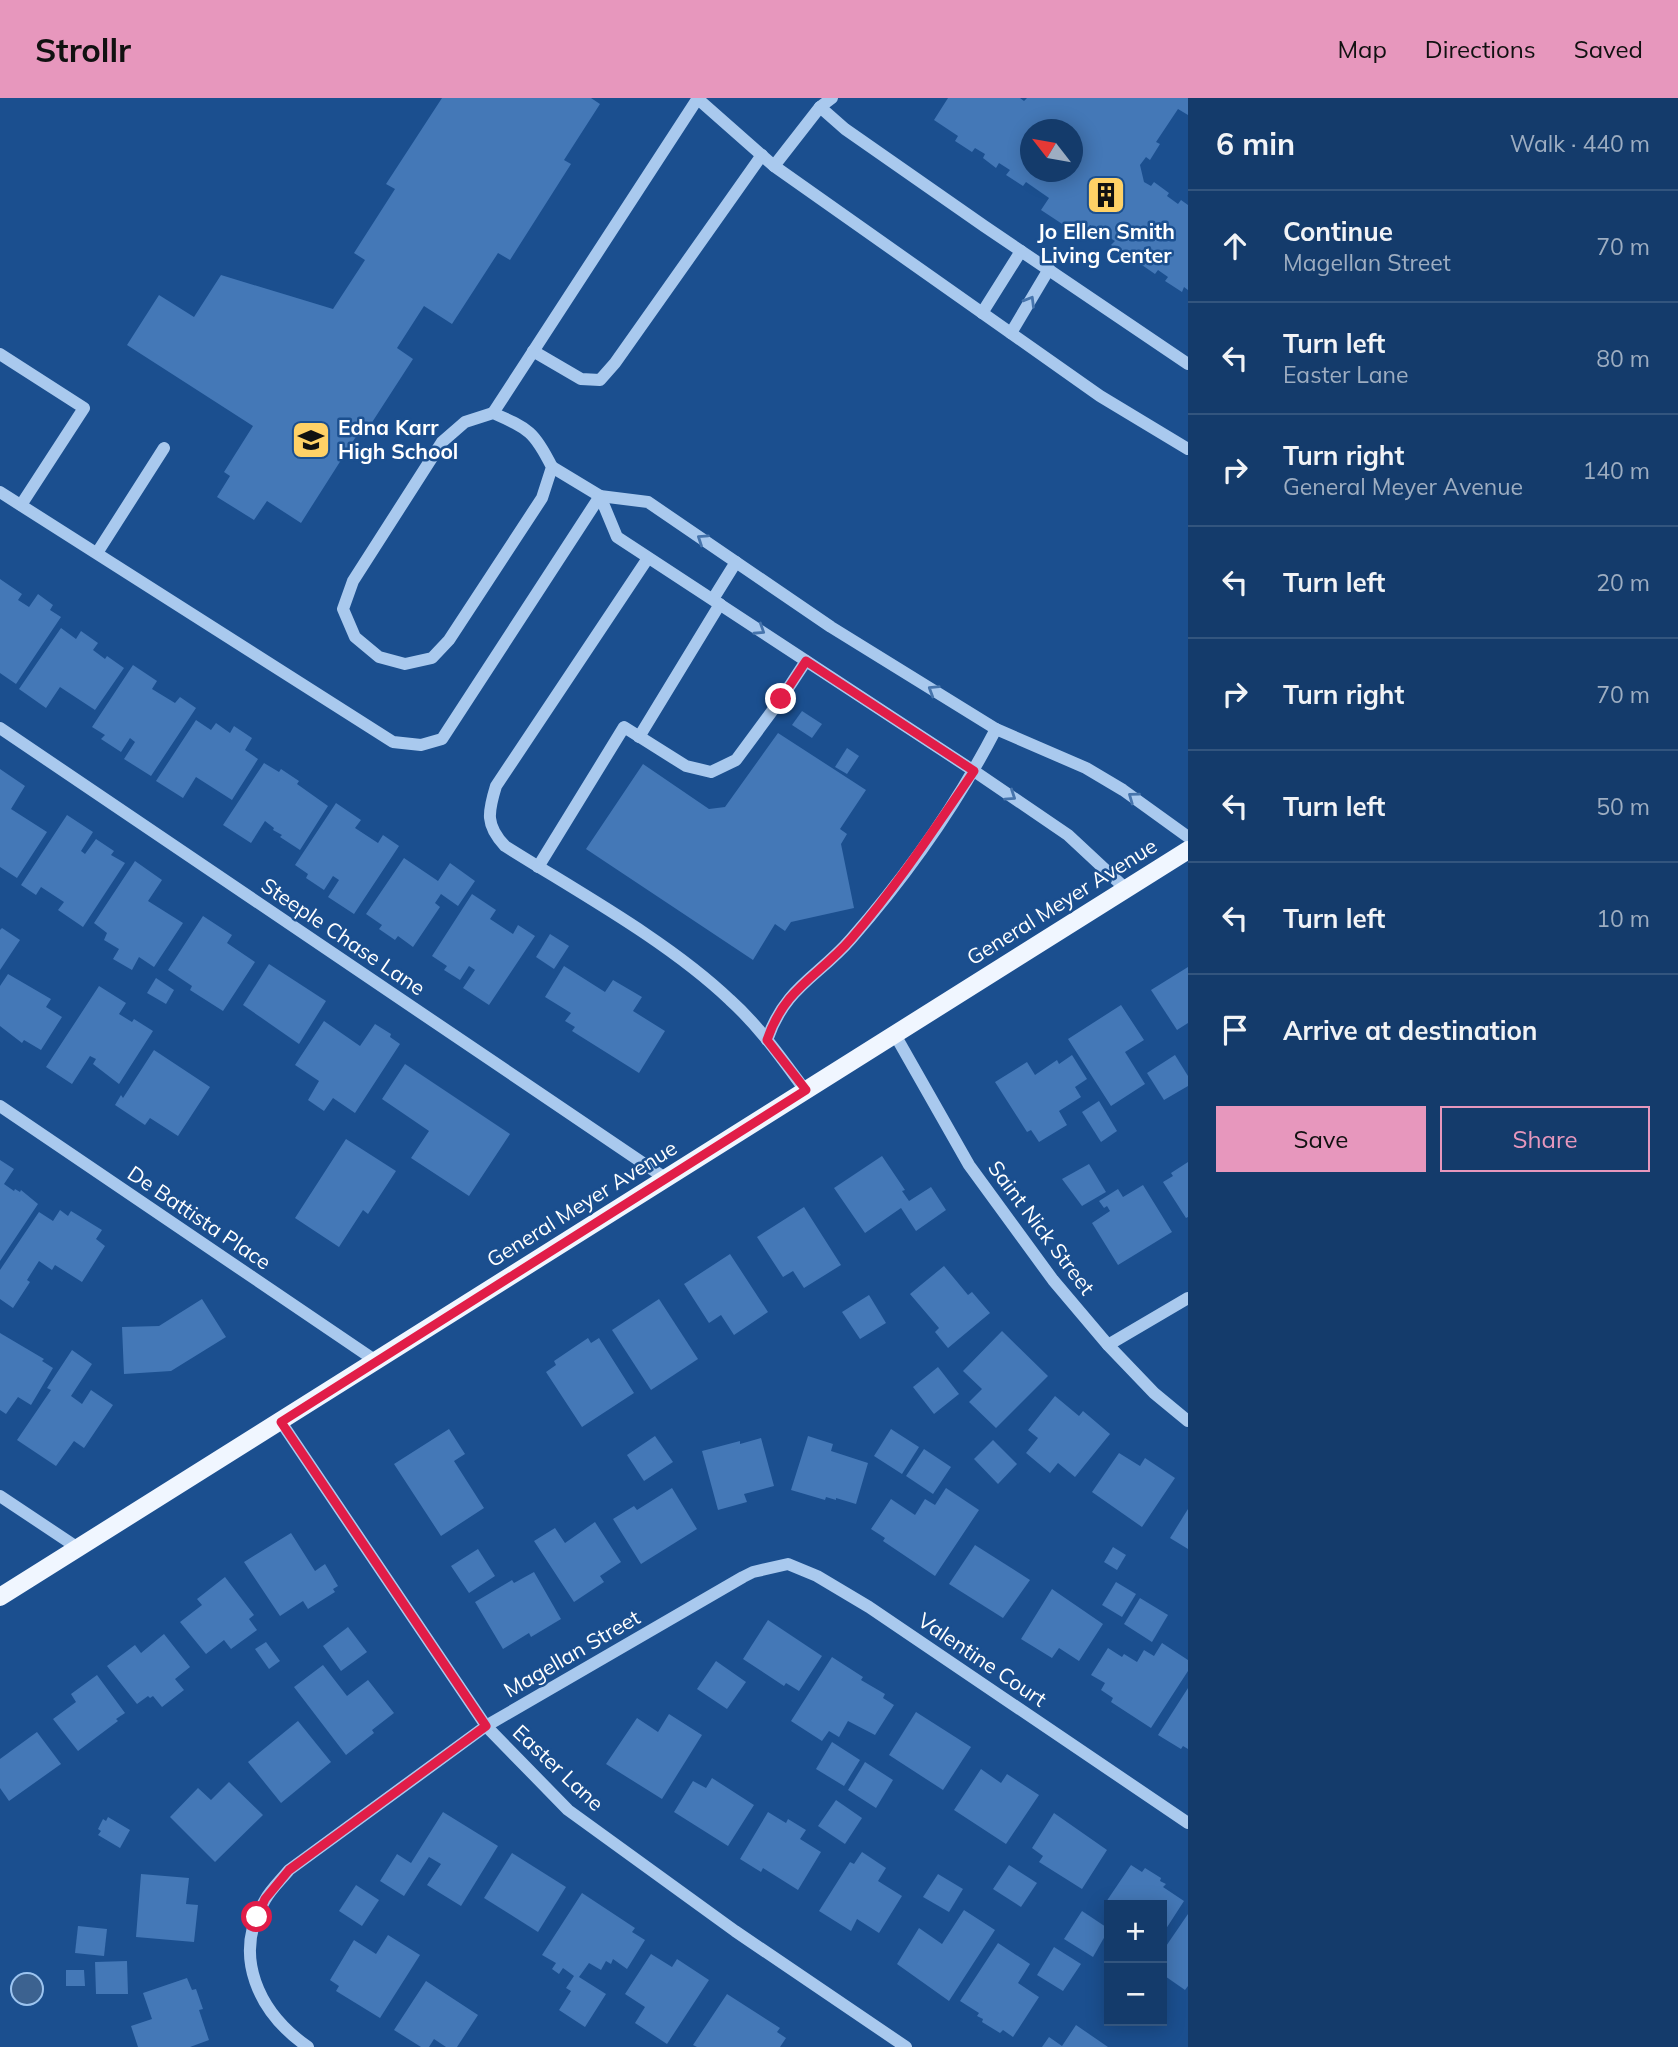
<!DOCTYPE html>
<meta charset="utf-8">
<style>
:root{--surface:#143b6b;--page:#214673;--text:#f1f3f6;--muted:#9dadc1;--line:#33557e;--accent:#e797bd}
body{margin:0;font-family:Mulish,sans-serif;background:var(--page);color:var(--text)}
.controls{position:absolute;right:21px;bottom:21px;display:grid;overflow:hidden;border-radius:0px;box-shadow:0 4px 18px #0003}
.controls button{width:63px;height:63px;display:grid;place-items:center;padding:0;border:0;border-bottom:2px solid var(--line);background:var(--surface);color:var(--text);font:35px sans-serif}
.compass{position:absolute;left:1020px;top:21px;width:63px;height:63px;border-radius:50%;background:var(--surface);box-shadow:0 4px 18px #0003;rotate:301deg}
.stop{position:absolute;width:21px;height:21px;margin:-16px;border:5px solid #e11d48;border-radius:50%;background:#fff}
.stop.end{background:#e11d48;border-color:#fff;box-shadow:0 2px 7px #0008}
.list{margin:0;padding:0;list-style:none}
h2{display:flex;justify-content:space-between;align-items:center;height:91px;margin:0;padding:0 28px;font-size:30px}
h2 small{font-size:23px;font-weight:400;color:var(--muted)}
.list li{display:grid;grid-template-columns:46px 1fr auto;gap:21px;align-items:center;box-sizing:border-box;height:112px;padding:0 28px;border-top:2px solid var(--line)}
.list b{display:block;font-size:26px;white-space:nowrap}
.list p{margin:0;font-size:23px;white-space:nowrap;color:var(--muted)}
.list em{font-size:23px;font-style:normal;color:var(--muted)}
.actions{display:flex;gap:14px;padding:21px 28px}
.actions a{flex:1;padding:16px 0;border:2px solid var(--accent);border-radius:0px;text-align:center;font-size:24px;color:var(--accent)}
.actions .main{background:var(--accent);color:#111}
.icon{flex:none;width:38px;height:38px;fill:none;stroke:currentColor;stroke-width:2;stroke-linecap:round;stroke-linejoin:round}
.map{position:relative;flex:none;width:1188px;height:1949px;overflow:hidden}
header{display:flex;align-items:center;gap:42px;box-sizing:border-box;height:98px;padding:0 35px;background:var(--accent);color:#111}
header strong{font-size:33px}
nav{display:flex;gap:38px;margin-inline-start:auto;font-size:24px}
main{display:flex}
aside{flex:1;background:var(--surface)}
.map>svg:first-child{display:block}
</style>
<header>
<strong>Strollr</strong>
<nav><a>Map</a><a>Directions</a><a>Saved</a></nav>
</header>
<main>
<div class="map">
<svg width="1188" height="1949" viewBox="0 0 1188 1949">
<rect width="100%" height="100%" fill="#1b4f8f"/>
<circle fill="#3c6290" stroke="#9cc4f0" stroke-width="2" cx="27" cy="1891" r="16"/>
<g fill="#4478b7" fill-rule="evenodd">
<polygon points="442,0 591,0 600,6 564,62 571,66 510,162 498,155 452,226 424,208 397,250 413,261 369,329 364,326 301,425 267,403 254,422 217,399 230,378 224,374 253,328 127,247 159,197 194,219 221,177 333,211 365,162 354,155 395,91 386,86"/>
<path d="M948,0H1020L1024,3L1027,0H1188V17L1178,11L1156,44L1160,46L1150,62L1146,59L1140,67L1144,84L1151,88L1154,84L1169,95L1167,98L1178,106L1181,102L1188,107V192L1184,189L1182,194L1165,183L1168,179L1158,172L1155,176L1139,165L1142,161L1131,153L1127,158L1111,147L1115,143L1090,127L1082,139L1041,112L1049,100L1026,84L1023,88L1006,77L1010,72L999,65L996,70L983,60L985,56L975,50L972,54L955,43L958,38L934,22ZM1030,32H1072V74H1030Z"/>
<polygon points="0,481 22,496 18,502 29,509 38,496 53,507 50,512 61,519 16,586 0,575"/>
<polygon points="61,530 76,541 81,533 98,545 93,552 105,561 107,558 124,570 95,612 60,589 46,610 19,591"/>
<polygon points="133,567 157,583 152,591 175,605 180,599 196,610 151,678 124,661 135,644 130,640 121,654 101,641 105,637 92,629"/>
<polygon points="802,613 822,626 812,640 792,627"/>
<polygon points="196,622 211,632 216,625 230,635 234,628 252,640 245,652 258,661 232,702 196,679 183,700 156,683"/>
<polygon points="778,635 866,692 840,731 847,736 841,746 854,810 791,824 785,833 775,826 753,862 586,751 643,666 709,711 725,709"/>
<polygon points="847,650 859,658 847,676 835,669"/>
<polygon points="264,665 279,674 281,671 299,683 297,686 328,708 300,752 280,739 282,737 273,732 274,730 265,723 251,745 223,727"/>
<polygon points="0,671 25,688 11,711 47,734 17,780 0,769"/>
<polygon points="336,705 361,722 355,730 378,745 383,737 399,748 354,816 328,799 339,782 333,778 324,792 306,780 308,776 295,767"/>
<polygon points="67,717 93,734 81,753 85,756 96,741 114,753 111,757 125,765 83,829 58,812 64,804 41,789 36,797 21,787"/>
<polygon points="404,760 438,783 450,765 475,783 458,808 441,796 435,805 440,809 413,849 398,838 395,842 379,831 382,827 366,816"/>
<polygon points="135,763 162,782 148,803 183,825 154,869 139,859 132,872 113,861 119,851 104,842 107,835 94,825"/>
<polygon points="472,796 496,812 490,821 513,836 518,827 535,838 489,907 463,890 475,872 469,868 460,882 444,872 447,868 432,858"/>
<polygon points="203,818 232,837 227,845 255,864 223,913 190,892 192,888 168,872"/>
<polygon points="2,830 20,842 0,872 0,832"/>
<polygon points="550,836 569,848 554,871 536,859"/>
<polygon points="269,866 326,903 299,946 243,907"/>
<polygon points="564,868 605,894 613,882 642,899 633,913 665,933 639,975 572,933 575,929 565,923 571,915 545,899"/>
<polygon points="1188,869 1188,925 1177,932 1151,892"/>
<polygon points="8,876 51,901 46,909 62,919 41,952 24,942 22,945 0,928 0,888"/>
<polygon points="156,880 174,892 166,906 147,895"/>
<polygon points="99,888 126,905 119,916 132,924 134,921 153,933 119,986 93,966 96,961 90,958 72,986 46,969"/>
<polygon points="1121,907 1144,942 1125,954 1145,986 1111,1008 1068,941"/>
<polygon points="324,923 360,948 375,926 391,936 390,939 400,946 355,1015 333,1000 324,1013 308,1002 319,983 295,967"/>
<polygon points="154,952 210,989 178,1038 150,1020 145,1027 115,1007 121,997 123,1000"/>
<polygon points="1072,957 1087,981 1075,989 1081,999 1059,1013 1067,1027 1039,1044 1031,1032 1027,1034 995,984 1027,964 1035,977 1057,962 1059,966"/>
<polygon points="1175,957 1188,978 1188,988 1164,1002 1147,975"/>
<polygon points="405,966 510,1036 469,1098 411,1060 429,1033 382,1001"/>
<polygon points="1099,1003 1117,1033 1101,1044 1082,1014"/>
<polygon points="346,1041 396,1073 368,1116 363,1112 339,1149 295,1120"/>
<polygon points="882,1058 905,1092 902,1093 909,1103 931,1089 946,1112 916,1133 901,1110 865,1135 834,1090"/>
<polygon points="0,1062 14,1071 4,1086 14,1093 15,1091 20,1094 21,1092 38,1106 0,1163"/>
<polygon points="1188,1064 1188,1119 1186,1120 1163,1084 1173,1078 1171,1075"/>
<polygon points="1089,1066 1106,1094 1082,1108 1062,1081"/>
<polygon points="1143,1087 1172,1134 1118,1167 1092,1125 1110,1113 1107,1108 1104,1110 1099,1103 1118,1091 1123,1099"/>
<polygon points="804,1109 841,1167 804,1190 793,1173 783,1179 757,1139"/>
<polygon points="60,1112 68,1118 71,1113 102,1132 96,1141 105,1148 82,1184 55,1167 52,1172 39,1163 27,1182 30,1184 13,1210 0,1201 0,1172 39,1114 53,1123"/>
<polygon points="730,1156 768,1214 734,1237 721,1217 709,1225 684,1186"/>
<polygon points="944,1168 968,1197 972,1194 990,1215 948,1250 935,1234 939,1230 910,1196"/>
<polygon points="869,1197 886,1225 860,1241 842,1214"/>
<polygon points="202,1201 226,1239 171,1273 124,1276 122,1229 159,1228"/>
<polygon points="659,1201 698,1261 651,1292 612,1232"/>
<polygon points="1002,1233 1048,1278 996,1330 969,1304 982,1291 963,1273"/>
<polygon points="0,1235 44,1261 42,1263 53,1270 31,1307 18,1299 6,1316 0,1312"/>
<polygon points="588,1240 591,1245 599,1240 634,1295 582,1329 546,1274 556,1267 554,1263"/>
<polygon points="72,1252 92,1266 71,1298 82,1306 91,1292 113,1307 84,1350 74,1343 56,1368 17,1342 51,1292 47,1290"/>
<polygon points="938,1269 959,1296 934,1316 913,1289"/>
<polygon points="1055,1298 1079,1318 1083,1313 1110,1336 1075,1379 1058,1365 1050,1375 1026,1355 1038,1340 1028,1332"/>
<polygon points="449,1331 465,1356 454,1363 484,1410 441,1438 394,1366"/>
<polygon points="891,1331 919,1349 902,1376 874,1358"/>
<polygon points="655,1338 673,1364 644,1383 627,1357"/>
<polygon points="808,1338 833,1346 831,1353 868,1365 856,1406 836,1400 836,1402 826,1399 825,1402 791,1392"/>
<polygon points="761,1340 774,1388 744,1396 747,1404 718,1412 702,1353 740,1343 740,1346"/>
<polygon points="993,1342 1017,1366 998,1386 974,1361"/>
<polygon points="924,1351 951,1369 933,1396 906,1378"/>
<polygon points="1119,1355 1140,1368 1145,1360 1175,1380 1142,1429 1092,1394"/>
<polygon points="672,1390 697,1431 641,1466 613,1421 634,1408 637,1412"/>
<polygon points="946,1390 979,1412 935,1478 883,1443 885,1440 871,1431 891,1401 915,1417 925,1401 935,1407"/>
<polygon points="1188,1411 1188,1451 1170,1440"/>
<polygon points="595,1424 621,1464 600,1478 604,1484 574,1504 534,1443 555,1430 565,1445"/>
<polygon points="291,1435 315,1473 325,1466 338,1488 333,1491 335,1494 308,1511 303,1503 280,1518 244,1464"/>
<polygon points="975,1447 1030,1482 1003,1520 949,1486"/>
<polygon points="1113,1449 1126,1457 1117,1472 1104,1464"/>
<polygon points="478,1451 495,1478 469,1495 451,1468"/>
<polygon points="534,1474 561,1521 531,1539 529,1535 503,1551 475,1504 512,1482 514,1485"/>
<polygon points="225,1479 254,1517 249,1521 257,1532 231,1551 224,1542 206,1556 180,1524 202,1507 197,1501"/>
<polygon points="1116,1484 1136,1496 1122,1519 1102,1507"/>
<polygon points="1052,1491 1103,1526 1079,1563 1059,1550 1052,1560 1021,1541"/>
<polygon points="1140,1500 1168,1517 1152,1544 1124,1526"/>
<polygon points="768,1522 822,1558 799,1593 786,1585 784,1588 743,1561"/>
<polygon points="348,1529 367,1554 341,1573 323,1548"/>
<polygon points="164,1536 190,1569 175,1581 184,1592 162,1609 153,1598 150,1600 148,1598 137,1606 107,1568 135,1547 141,1555"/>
<polygon points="266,1544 280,1563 269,1571 255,1551"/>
<polygon points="1162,1545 1188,1562 1188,1573 1151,1630 1111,1604 1113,1600 1101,1592 1105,1585 1091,1577 1108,1550 1122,1559 1124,1556 1137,1564 1144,1552 1154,1558"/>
<polygon points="832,1559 863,1579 861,1582 885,1596 883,1600 894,1607 875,1637 848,1623 839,1639 829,1633 822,1643 791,1623"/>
<polygon points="716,1563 746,1584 727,1611 697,1591"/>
<polygon points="323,1567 347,1598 368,1582 394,1615 372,1632 374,1635 346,1657 294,1589"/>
<polygon points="97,1577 125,1615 116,1621 118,1623 78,1653 53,1621 76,1604 71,1596"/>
<polygon points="1188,1590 1188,1651 1183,1648 1181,1651 1158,1637"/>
<polygon points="916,1614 971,1649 943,1692 889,1657"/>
<polygon points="669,1616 702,1637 662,1701 606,1666 637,1620 658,1634"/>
<polygon points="298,1623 331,1664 281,1705 248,1664"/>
<polygon points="37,1634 61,1666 9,1703 0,1690 0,1661"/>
<polygon points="832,1644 860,1662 844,1688 816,1671"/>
<polygon points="865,1664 893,1682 876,1710 848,1692"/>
<polygon points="981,1671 1001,1685 1007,1676 1039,1697 1006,1746 954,1712"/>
<polygon points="712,1680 754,1707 728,1748 674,1714 693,1683 706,1690"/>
<polygon points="229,1684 263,1717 215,1764 170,1719 198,1690 211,1702"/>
<polygon points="836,1702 862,1720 845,1746 818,1728"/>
<polygon points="443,1714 498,1748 461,1808 427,1787 441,1766 429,1759 404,1798 380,1783 397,1756 411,1765"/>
<polygon points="768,1714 786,1725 788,1721 806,1732 800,1741 821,1754 798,1792 763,1770 761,1774 740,1761"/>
<polygon points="1054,1715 1107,1752 1082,1791 1039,1764 1043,1758 1032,1750"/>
<polygon points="108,1719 130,1732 120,1750 98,1737 101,1733 98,1731 103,1721 106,1723"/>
<polygon points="862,1754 886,1770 878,1783 902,1798 879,1835 857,1821 851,1833 819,1813 850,1764 854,1766"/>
<polygon points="512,1755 566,1789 538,1834 484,1800"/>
<polygon points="1009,1767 1037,1785 1021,1809 993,1791"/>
<polygon points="1131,1767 1142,1774 1145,1770 1161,1780 1160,1783 1166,1786 1163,1789 1184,1803 1162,1837 1162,1807 1110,1807 1106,1804"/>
<polygon points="141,1776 189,1780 186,1806 198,1807 194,1844 136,1839"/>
<polygon points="938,1776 963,1791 949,1814 923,1799"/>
<polygon points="356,1787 379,1802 362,1828 339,1813"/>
<polygon points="582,1795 635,1830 632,1834 645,1842 627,1871 613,1861 611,1866 606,1863 601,1872 589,1865 579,1879 606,1896 585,1929 559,1912 571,1893 566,1890 574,1878 563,1870 559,1876 552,1871 556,1865 542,1857"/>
<polygon points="964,1812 995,1832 949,1903 897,1866 919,1830 942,1846"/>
<polygon points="1082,1813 1109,1831 1093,1859 1064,1841"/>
<polygon points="1188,1816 1188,1888 1185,1892 1162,1876 1162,1854"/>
<polygon points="78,1828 107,1831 104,1858 75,1855"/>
<polygon points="388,1837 420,1857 380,1920 336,1893 339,1888 330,1882 354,1842 376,1856"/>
<polygon points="998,1845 1030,1866 1018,1885 1039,1899 1013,1939 1003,1932 1000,1935 982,1924 983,1921 977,1918 979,1915 960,1903"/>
<polygon points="1054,1849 1081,1866 1063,1893 1037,1877"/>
<polygon points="651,1856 672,1869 677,1861 709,1882 667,1946 635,1925 645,1909 625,1896"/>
<polygon points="127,1863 128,1896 96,1896 95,1864"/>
<polygon points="66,1872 84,1872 85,1888 66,1888"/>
<polygon points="187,1880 192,1892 196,1891 203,1911 199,1912 209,1942 190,1949 138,1949 131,1928 152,1921 143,1895"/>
<polygon points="426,1883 478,1917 457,1949 446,1949 434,1941 429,1949 421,1949 394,1932"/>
<polygon points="727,1896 780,1930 777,1934 786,1940 780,1949 697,1949 693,1947"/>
<polygon points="1076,1927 1108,1949 1042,1949 1049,1939 1062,1948"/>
</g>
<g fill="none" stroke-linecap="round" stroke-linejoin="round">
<g stroke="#a9c9ee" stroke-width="12">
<polyline points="698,1 774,68 1100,298 1188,351"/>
<polyline points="820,9 845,31 984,128 1188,266"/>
<polyline points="774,68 820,9 832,0"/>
<polyline points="982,215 1021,153"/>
<polyline points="1011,235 1049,171"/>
<polyline points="533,253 581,281 600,282 615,265 762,57"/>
<polyline points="0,256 84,310 21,407"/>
<path d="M493,315C529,331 534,333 552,369L542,400L449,542L432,560L405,566L379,559L355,539L343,511L353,483L442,344L465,324Z"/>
<polyline points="493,315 698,0"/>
<polyline points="552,369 600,398 648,404 831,529 996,631 1086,670 1123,692 1188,739"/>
<polyline points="0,394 393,644 421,647 442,641 600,398"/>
<polyline points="600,398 617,439 974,673 1068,737 1126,791"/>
<polyline points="97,455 164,350"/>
<path d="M648,460L496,688C488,714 485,727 505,748C578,794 668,843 730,902C759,928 782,961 805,992"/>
<polyline points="713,501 736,464"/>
<polyline points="0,630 665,1080"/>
<polyline points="639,639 720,506"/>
<polyline points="538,769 624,629 686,668 711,674 736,662 781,601 806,563"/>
<polyline points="894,935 969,1067 1053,1182 1108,1247 1154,1295 1188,1323"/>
<path d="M767,942C785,889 818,879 851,841C907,777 957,706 996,631"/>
<polyline points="0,1008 376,1263"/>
<polyline points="1108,1247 1188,1200"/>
<polyline points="281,1324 486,1628 568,1712 735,1833 906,1949"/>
<polyline points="0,1398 78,1450"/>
<path d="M308,1949C259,1915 231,1858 265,1802C271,1791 281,1782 289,1772L486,1628L743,1479L753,1474L788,1466L817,1478L869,1509L1188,1725"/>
</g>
<polyline stroke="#f0f6ff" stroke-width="18" points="0,1499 1188,752"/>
</g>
<defs><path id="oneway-chevron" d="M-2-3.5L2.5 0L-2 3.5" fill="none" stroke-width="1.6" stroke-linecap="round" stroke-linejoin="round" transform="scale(1.75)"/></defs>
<g stroke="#4674ac">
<use href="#oneway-chevron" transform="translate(1030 203) rotate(-59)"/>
<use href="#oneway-chevron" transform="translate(702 441) rotate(-146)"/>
<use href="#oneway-chevron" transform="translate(760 532) rotate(33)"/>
<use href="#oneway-chevron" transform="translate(933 592) rotate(-148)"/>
<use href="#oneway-chevron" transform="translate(1011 698) rotate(34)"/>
<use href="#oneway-chevron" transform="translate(1133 699) rotate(-144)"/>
</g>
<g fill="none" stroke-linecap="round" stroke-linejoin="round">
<path stroke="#e11d48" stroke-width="9" d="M257,1819L265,1801L289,1772L486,1628L281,1324L806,992L767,942C785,889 818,879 851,841C897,788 935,730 974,673L806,563L781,601"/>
</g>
<defs>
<g id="building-square" transform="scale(2.0125)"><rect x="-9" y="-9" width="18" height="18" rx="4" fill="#ffd166" stroke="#1b4f8f"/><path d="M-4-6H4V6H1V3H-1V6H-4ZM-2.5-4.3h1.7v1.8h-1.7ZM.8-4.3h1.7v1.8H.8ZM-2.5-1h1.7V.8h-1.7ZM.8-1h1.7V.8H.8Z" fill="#111"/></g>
<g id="school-square" transform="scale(2.0125)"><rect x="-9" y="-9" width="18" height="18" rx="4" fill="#ffd166" stroke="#1b4f8f"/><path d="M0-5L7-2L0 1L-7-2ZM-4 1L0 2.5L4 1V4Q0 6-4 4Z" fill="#111"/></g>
</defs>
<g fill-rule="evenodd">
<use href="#building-square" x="1106" y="97"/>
<use href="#school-square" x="311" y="342"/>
</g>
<g text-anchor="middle" stroke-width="5" stroke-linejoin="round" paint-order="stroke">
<g font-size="21" font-weight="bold" fill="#fff" stroke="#1b4f8f">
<text x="1106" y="141">Jo Ellen Smith<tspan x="1106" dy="24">Living Center</tspan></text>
<text x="338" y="337" text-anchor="start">Edna Karr<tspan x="338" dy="24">High School</tspan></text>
</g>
<g font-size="21" fill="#fff" stroke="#1b4f8f">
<text transform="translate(1062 804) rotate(-32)" y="7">General Meyer Avenue</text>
<text transform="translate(343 839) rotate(34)" y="7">Steeple Chase Lane</text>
<text transform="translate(582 1106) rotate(-32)" y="7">General Meyer Avenue</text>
<text transform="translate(199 1120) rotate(34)" y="7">De Battista Place</text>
<text transform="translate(1041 1130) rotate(53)" y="7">Saint Nick Street</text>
<text transform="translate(572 1556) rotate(-30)" y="7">Magellan Street</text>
<text transform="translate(982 1562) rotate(34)" y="7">Valentine Court</text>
<text transform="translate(558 1670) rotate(43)" y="7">Easter Lane</text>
</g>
</g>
</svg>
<div class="controls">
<button>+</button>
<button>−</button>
</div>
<svg class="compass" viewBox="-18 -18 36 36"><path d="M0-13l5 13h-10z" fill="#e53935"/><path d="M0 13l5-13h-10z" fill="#9dadc1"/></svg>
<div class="stop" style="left:257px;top:1819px"></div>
<div class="stop end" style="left:781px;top:601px"></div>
</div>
<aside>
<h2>6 min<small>Walk · 440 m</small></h2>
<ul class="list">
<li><svg class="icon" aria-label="ahead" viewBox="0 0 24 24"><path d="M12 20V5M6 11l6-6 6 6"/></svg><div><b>Continue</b><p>Magellan Street</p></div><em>70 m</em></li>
<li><svg class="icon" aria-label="left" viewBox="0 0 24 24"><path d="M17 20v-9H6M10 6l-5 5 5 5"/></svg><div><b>Turn left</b><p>Easter Lane</p></div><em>80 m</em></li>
<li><svg class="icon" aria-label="right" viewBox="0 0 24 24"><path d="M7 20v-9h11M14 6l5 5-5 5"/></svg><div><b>Turn right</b><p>General Meyer Avenue</p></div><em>140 m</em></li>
<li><svg class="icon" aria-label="left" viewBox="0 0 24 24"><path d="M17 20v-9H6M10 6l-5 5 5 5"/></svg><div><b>Turn left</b></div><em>20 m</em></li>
<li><svg class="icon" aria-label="right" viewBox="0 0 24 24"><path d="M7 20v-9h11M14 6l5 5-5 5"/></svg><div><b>Turn right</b></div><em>70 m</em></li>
<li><svg class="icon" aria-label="left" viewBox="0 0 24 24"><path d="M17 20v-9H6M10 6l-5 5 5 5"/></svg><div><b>Turn left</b></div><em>50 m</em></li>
<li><svg class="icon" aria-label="left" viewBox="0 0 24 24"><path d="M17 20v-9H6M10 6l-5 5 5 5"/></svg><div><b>Turn left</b></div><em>10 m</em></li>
<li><svg class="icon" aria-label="arrive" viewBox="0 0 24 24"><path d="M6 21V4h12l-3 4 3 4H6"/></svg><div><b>Arrive at destination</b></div></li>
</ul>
<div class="actions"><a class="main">Save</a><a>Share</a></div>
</aside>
</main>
